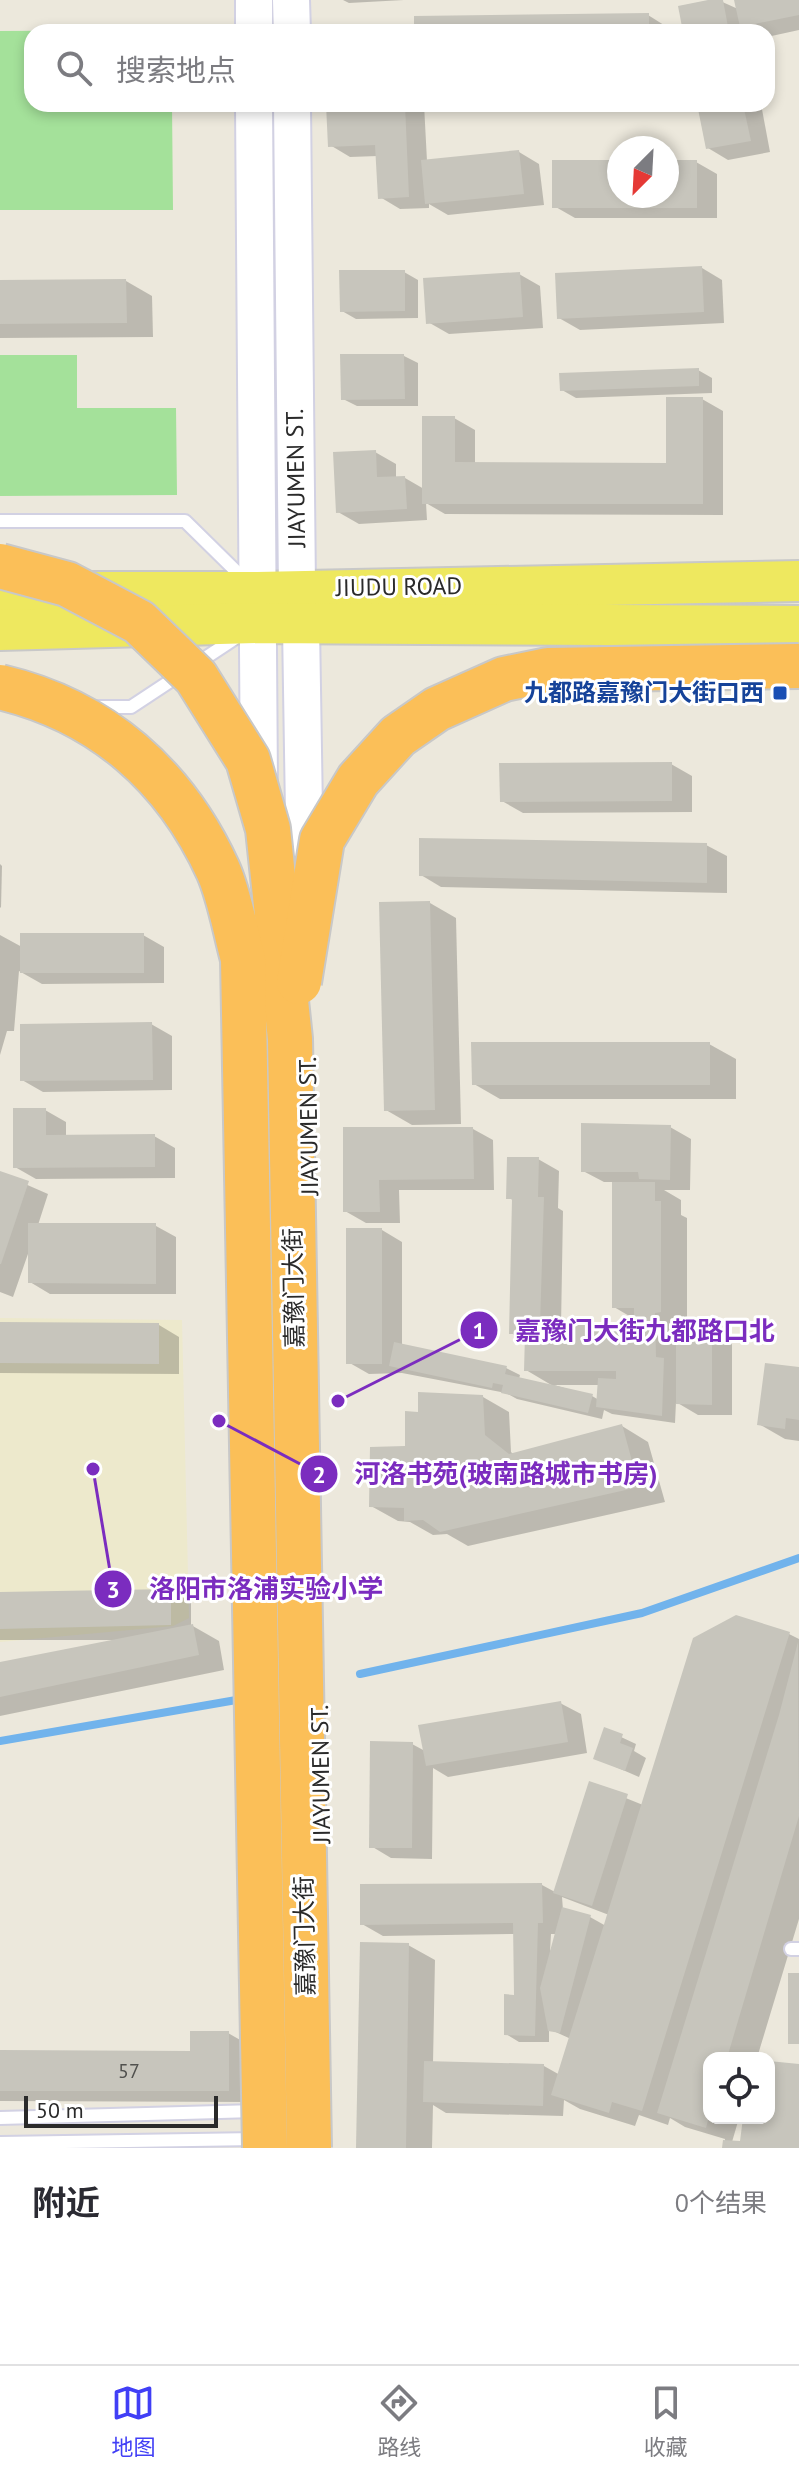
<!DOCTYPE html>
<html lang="zh">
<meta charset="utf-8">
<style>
:root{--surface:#fff;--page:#f2f2f3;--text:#2b2b33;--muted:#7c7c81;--line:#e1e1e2;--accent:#413ff6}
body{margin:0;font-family:"PT Sans","Noto Sans SC",sans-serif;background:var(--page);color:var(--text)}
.controls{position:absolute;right:24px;bottom:24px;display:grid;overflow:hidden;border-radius:16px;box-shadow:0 4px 12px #0003}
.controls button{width:72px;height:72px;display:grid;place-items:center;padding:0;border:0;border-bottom:2px solid var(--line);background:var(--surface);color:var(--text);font:40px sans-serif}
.compass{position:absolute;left:607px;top:136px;width:72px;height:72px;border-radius:50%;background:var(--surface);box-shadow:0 4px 12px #0003;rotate:204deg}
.scale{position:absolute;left:24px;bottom:20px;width:194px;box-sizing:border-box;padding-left:8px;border:4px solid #2a2a2a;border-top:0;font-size:22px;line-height:28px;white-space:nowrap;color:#2a2a2a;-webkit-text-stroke:6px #fff;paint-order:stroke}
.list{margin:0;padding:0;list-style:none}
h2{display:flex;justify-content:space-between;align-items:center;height:104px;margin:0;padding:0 32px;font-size:34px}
h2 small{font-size:26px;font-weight:400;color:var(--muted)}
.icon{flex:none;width:44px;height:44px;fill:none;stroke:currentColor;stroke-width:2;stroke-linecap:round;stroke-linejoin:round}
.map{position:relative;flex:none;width:799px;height:2148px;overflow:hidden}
.search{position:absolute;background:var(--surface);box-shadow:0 4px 12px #0003;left:24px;right:24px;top:24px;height:88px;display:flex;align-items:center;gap:20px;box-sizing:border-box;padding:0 28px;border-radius:24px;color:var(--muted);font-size:30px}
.sheet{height:216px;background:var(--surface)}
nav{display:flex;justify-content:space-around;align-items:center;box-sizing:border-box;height:112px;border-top:2px solid var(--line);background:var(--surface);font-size:22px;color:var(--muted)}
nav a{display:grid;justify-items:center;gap:4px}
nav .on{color:var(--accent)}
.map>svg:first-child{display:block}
</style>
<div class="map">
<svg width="799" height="2148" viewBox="0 0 799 2148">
<rect width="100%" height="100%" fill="#ece8dc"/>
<polygon fill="#ede9cc" points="0,1318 182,1320 189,1618 173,1626 0,1642"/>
<g fill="#a4e19a">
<polygon points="171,30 32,32 32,104 172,104 173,210 0,210 0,31"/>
<polygon points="0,355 77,355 77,408 176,408 177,495 0,496"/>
</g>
<g fill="#0003" fill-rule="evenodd">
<polygon points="343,0 404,0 349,3"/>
<polygon points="718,0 738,9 736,0 799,0 799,30 767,37 767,32 746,28 747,32 685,32"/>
<polygon points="648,15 675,32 416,32"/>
<polygon points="328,104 424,104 427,161 519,152 539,164 544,205 448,215 429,204 429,208 400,209 380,197 378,156 350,157 330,145"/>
<polygon points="699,104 761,104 770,152 728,160 708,148"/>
<polygon points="619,162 619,196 667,196 667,162 696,162 717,174 717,218 575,218 554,206"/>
<polygon points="702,268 722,280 724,323 580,330 559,318"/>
<polygon points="404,272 418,280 418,318 356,319 342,311"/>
<polygon points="519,274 540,286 543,328 449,334 428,322"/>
<polygon points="126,281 152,296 153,337 0,338 0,282"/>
<polygon points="404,356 418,363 418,406 357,406 343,399"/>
<polygon points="698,370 712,378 712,393 576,398 562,390"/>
<polygon points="702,399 723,411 723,515 445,514 426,503 427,520 359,524 338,512 375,452 396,464 396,478 405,478 424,489 454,418 475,430 475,464 668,465"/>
<polygon points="671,764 692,776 692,812 523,813 502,801"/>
<polygon points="706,845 727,856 727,893 441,887 421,875"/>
<polygon points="0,864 2,866 1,908 0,907"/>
<polygon points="430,903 456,918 461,1124 412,1125 386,1110"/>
<polygon points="0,935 22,947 143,935 164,947 164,983 42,984 19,971 14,1031 7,1031 0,1055"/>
<polygon points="151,1024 172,1036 172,1090 43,1092 22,1080"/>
<polygon points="709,1044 736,1059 736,1099 500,1099 474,1084"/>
<polygon points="45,1110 66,1122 66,1137 154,1136 175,1148 175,1178 36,1179 15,1167"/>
<path d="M670,1127L691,1139L690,1190H664L681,1200V1215L687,1218V1322H711L732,1334V1415H698L676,1402L675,1423L612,1414L604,1410L602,1419L517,1399L506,1393L402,1373L369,1374L348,1362L382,1230L402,1242V1345L506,1368L520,1375L519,1379L553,1386L526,1370L527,1342L511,1333L514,1201L508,1197L538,1159L559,1171L558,1208L563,1211L561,1327H637L636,1320L614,1307V1182H604L583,1171ZM554,1385H600L599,1400L592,1396Z"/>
<polygon points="345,1129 473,1129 493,1140 494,1190 399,1190 400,1223 366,1223 345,1211"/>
<polygon points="0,1173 48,1194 38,1225 156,1226 176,1237 176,1294 50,1294 30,1282 29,1251 13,1297 0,1292"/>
<polygon points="0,1324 159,1325 179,1337 179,1374 0,1373"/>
<polygon points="799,1369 799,1441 785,1439 759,1424"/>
<polygon points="483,1397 509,1412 511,1452 514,1455 622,1426 648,1442 665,1502 468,1546 447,1534 433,1535 410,1522 398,1521 371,1506 407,1448 420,1414"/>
<polygon points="170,1591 191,1602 191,1625 219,1641 224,1670 0,1716 0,1664 124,1640 0,1640 0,1594"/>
<path d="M789,1634L799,1639V1919L757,2058H709V2118H739L732,2142L742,2143L745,2118H769V2063L799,2066V2148H724L725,2139L685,2127L670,2118L668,2125L639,2115L635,2126L580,2109L564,2100L563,2116L446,2113L433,2105L432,2148H358L408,1945L435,1960L433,2063L544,2066L560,2075L571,2039L549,2029V2042H519L506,2034L516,1997L515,1934L383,1936L362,1924L542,1885L555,1892L591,1784L643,1805ZM562,1897L609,1915L606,1926L590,1917L563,1910ZM551,1934H557L550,1952Z"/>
<polygon points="560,1703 581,1714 587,1753 448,1777 433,1768 432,1859 391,1858 371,1846 412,1744 425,1751"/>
<polygon points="606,1730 636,1744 634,1751 646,1758 639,1777 595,1758"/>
<polygon points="228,2033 249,2045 249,2102 0,2101 0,2052 192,2053"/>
</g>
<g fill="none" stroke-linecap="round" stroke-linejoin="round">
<g stroke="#71b3ec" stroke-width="8">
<polyline points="360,1674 642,1613 799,1558"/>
<polyline points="0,1741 242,1699"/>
</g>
</g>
<g fill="#c7c5bc">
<polygon points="708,0 723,0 729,32 683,32 678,6"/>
<polygon points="734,0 799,0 799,15 740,27"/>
<polygon points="649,13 649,32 414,32 414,16"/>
<polygon points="326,104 405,104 409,197 378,199 375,145 328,147"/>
<polygon points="697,104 743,104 751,141 706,149"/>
<polygon points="519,150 524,194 425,204 421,160"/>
<polygon points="552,160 619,160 619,196 667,196 667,160 697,160 697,208 552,208"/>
<polygon points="702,266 704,312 557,319 555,273"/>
<polygon points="339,270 405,270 405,311 340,312"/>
<polygon points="520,272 523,317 426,324 423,278"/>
<polygon points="126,279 127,323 0,324 0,280"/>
<polygon points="340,354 404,354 405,399 341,400"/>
<polygon points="699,368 699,386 560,391 559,373"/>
<polygon points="666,397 703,397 703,504 422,504 422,416 455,416 455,462 666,463"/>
<polygon points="376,450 377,477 405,476 407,509 336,513 333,452"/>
<polygon points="672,762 672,801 500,802 499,763"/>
<polygon points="419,838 707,843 707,883 419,876"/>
<polygon points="430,901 435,1110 384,1111 379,902"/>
<rect x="20" y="933" width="124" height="40"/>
<polygon points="152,1022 153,1080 20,1081 20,1024"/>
<polygon points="471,1042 710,1042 710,1085 472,1085"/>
<polygon points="13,1108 46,1108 46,1135 155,1134 155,1167 13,1168"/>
<polygon points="581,1123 671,1125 670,1180 639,1179 638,1172 581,1172"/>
<polygon points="343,1127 473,1127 474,1179 379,1180 380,1212 343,1212"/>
<polygon points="507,1157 539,1157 538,1197 544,1197 540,1325 634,1325 634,1308 612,1308 612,1182 655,1182 655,1201 661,1201 661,1312 655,1313 656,1357 664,1358 662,1416 596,1407 598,1378 616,1379 616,1371 524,1371 525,1334 509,1334 512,1199 506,1199"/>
<polygon points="0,1171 29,1181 1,1264 0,1264"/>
<polygon points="28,1223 156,1223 156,1284 28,1283"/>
<rect x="346" y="1228" width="36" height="136"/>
<polygon points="676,1320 712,1320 712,1405 676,1404"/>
<polygon points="0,1322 159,1323 159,1364 0,1363"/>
<polygon points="394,1342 507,1366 505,1374 593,1394 588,1413 501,1393 503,1385 493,1383 492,1388 389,1366"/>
<polygon points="765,1363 799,1367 799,1420 786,1418 785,1429 757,1425"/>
<polygon points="418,1392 483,1395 485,1435 509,1454 622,1424 639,1487 440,1532 423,1520 404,1521 404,1508 369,1507 370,1447 405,1446 405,1411 418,1412"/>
<polygon points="171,1589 171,1625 0,1629 0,1592"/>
<polygon points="736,1615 790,1632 642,2111 612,2102 609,2113 551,2095 693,1638"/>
<polygon points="193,1624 199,1655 0,1697 0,1662"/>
<polygon points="798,1642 799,1816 727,2058 709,2058 709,2116 706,2128 657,2113 779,1715"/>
<polygon points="561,1701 568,1742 426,1766 418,1725"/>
<polygon points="604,1727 623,1734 620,1743 633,1748 625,1771 593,1759"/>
<polygon points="370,1741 413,1742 412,1848 369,1848"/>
<polygon points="589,1781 628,1794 592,1906 553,1893"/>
<polygon points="542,1883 543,1923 538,1923 535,2036 504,2035 504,1994 514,1995 513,1923 360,1925 360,1884"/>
<polygon points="562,1907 591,1915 560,2033 548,2031 540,1988"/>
<polygon points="360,1942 409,1943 406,2148 356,2148"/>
<rect x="788" y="1973" width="11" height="71"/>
<polygon points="190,2031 229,2031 229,2091 0,2091 0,2050 190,2051"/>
<polygon points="424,2061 544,2064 543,2106 423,2102"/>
<polygon points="769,2061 799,2064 799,2148 722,2148 723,2140 740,2141 743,2118 769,2118"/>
</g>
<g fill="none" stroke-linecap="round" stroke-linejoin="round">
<g stroke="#d2d1e3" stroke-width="16">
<g id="lane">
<polyline points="0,521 185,521 246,581"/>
<polyline points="91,707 131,707 240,635"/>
<polyline points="791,1949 799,1949"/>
<polyline points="0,2118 257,2111"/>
<polyline points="0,2143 257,2139"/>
</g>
</g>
<g stroke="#d2d1e3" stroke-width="40">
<g id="secondary">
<polyline points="254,0 254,32"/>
<polyline points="291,0 292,32"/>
<polyline points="254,104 259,786"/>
<polyline points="292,104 297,589 301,626 305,875"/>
</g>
</g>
<g stroke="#c8c8c8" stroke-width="44">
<g id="primary">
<polyline points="0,592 257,592 799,581"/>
<polyline points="0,630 259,623 799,626"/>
</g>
</g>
<use href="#lane" stroke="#fff" stroke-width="12"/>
<use href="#secondary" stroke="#fff" stroke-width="36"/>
<use href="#primary" stroke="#eee85f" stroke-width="40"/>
<g stroke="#c8c8c8" stroke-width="48" stroke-linecap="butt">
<g id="highway-bridge">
<polyline points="0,566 67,584 139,622 196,677 248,760 268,829 290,1039 309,2148"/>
<path d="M0,687C102,711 175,776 218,870C230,897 235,930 243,959L265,2148"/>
<polyline points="299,982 322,840 358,780 398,736 437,709 504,679 548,670 799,666"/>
</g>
</g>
<use href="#highway-bridge" stroke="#fbbf58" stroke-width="44"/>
</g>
<rect fill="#1a4fb4" stroke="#fff" stroke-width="3" x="772" y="685" width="16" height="16" rx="4"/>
<g text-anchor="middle" stroke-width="6" stroke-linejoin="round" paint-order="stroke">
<g font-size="20" fill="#51514e">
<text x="129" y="2078">57</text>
</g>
<g font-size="24" fill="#2a2a2a" stroke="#fff">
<text transform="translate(296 478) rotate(-91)" y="8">JIAYUMEN ST.</text>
<text transform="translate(399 587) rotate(-1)" y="8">JIUDU ROAD</text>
<text transform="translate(309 1126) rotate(-91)" y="8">JIAYUMEN ST.</text>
<text transform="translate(294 1288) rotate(-91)" y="8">嘉豫门大街</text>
<text transform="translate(321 1774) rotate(-91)" y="8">JIAYUMEN ST.</text>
<text transform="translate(305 1936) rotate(-91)" y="8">嘉豫门大街</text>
</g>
<g font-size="24" font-weight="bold" fill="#164399" stroke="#fff" text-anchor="end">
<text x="764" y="701">九都路嘉豫门大街口西</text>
</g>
</g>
<path fill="none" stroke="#7b2cbf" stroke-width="3" d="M338 1401L479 1330M219 1421L319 1474M93 1469L113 1589"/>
<g fill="#7b2cbf" stroke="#fff" stroke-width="3">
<circle cx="338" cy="1401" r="8"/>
<circle cx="219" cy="1421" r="8"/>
<circle cx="93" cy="1469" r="8"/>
<circle cx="479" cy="1330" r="20"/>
<circle cx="319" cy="1474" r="20"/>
<circle cx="113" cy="1589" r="20"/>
</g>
<g font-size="24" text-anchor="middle" font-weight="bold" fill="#fff">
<text x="479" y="1339">1</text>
<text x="319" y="1483">2</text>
<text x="113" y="1598">3</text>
</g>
<g font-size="26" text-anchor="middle" font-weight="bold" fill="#7b2cbf" stroke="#fff" stroke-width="6" stroke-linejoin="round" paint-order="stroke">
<text x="645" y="1340">嘉豫门大街九都路口北</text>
<text x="506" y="1483">河洛书苑(玻南路城市书房)</text>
<text x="266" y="1598">洛阳市洛浦实验小学</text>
</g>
</svg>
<div class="controls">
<button><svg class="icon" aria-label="locate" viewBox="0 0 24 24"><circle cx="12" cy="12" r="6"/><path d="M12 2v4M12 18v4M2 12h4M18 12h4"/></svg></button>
</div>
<svg class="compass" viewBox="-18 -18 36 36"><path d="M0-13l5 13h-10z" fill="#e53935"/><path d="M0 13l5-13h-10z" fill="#7c7c81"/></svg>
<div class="scale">50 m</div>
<div class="search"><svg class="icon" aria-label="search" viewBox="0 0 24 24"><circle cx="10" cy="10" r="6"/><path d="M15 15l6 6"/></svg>搜索地点</div>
</div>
<section class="sheet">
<h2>附近<small>0个结果</small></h2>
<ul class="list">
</ul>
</section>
<nav>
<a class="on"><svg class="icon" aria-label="map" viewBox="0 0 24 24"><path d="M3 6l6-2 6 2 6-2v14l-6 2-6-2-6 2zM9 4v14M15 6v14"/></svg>地图</a>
<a><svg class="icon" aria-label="directions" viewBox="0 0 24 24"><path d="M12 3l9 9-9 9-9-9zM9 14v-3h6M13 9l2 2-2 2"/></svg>路线</a>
<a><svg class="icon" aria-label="saved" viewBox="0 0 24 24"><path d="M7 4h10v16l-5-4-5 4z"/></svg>收藏</a>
</nav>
